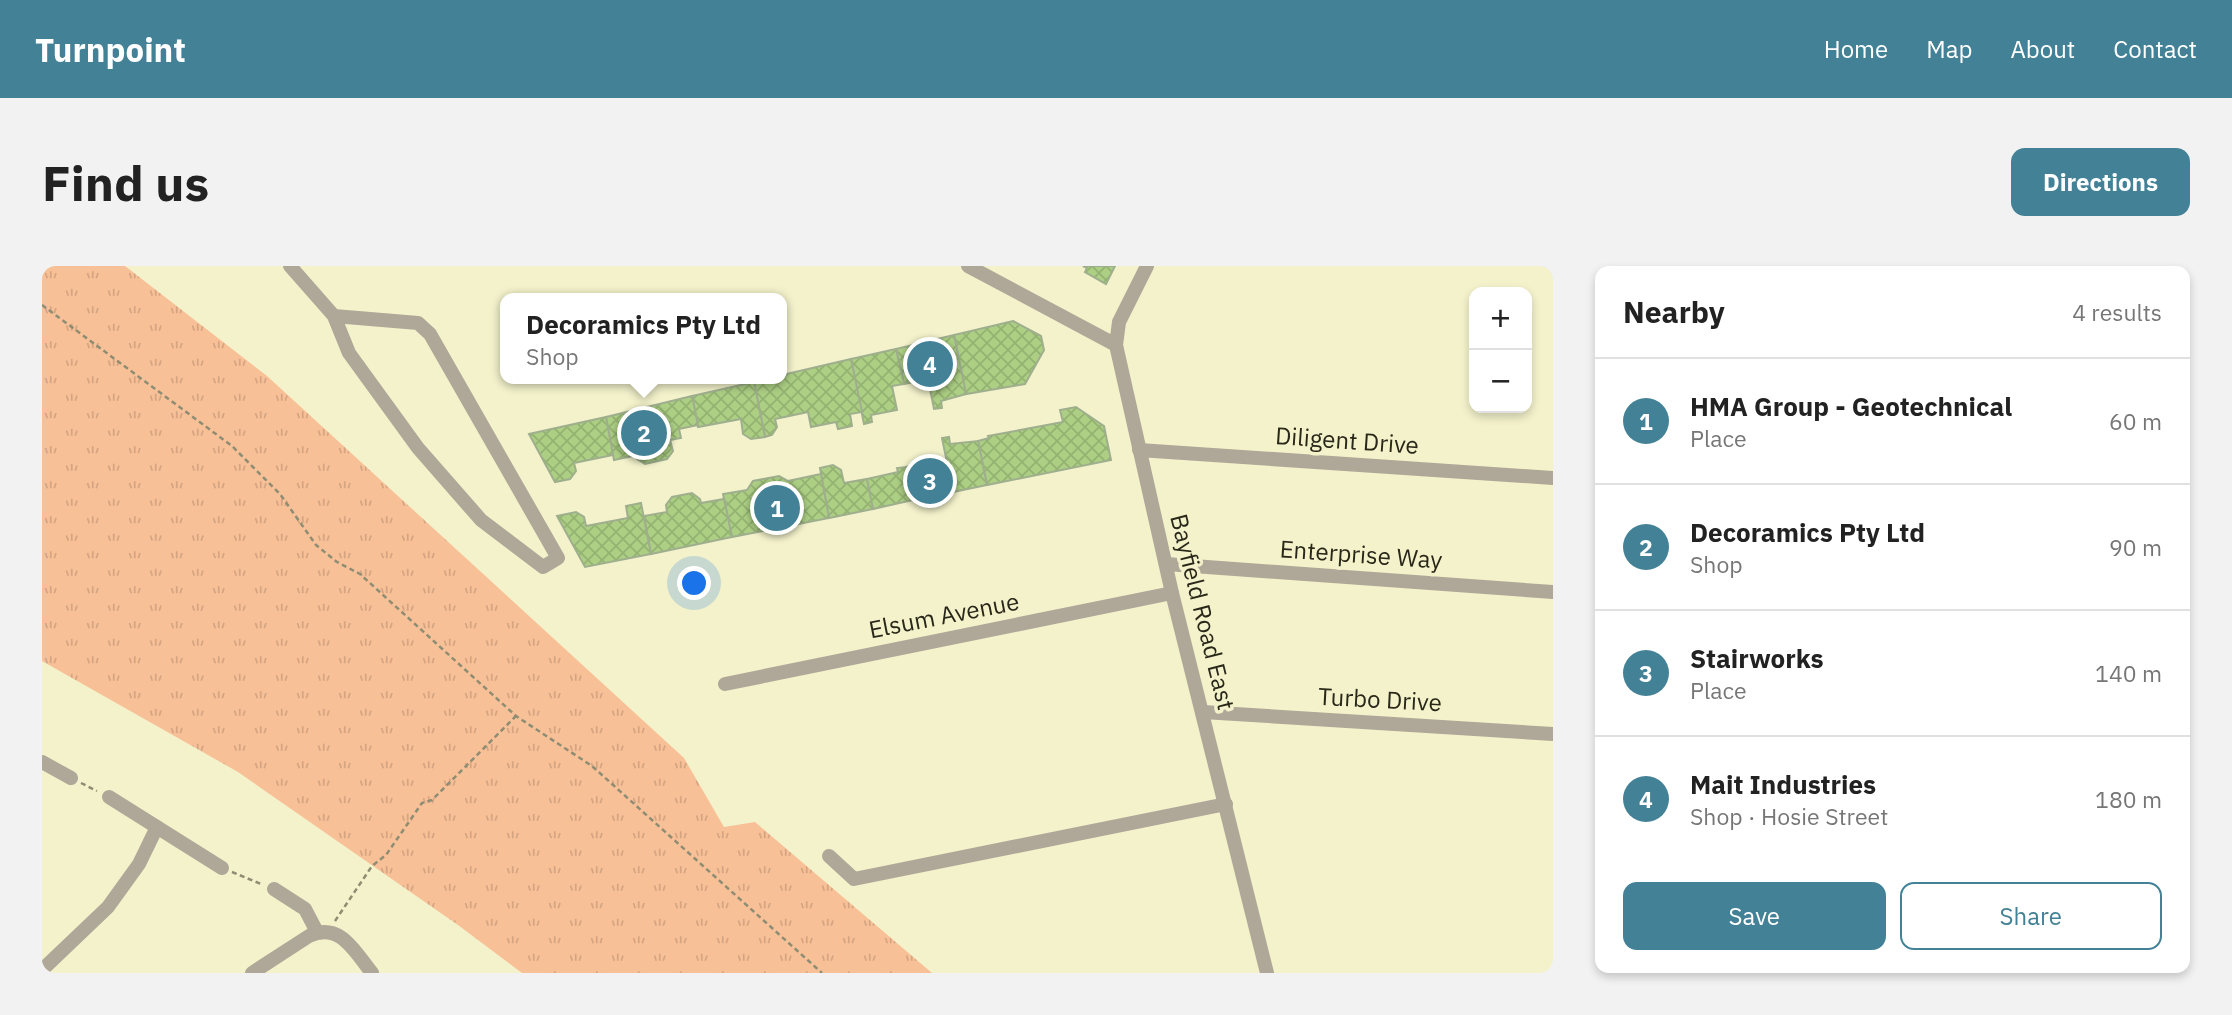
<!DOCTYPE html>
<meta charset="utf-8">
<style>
:root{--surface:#fff;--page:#f2f2f2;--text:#222;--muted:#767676;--line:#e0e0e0;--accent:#438197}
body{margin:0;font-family:"IBM Plex Sans",sans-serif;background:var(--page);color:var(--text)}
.controls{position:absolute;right:21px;top:21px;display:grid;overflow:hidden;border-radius:14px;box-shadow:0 4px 10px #0003}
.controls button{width:63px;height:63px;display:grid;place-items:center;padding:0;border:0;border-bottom:2px solid var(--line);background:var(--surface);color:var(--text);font:35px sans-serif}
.you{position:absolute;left:653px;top:318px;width:24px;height:24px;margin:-18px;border:5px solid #fff;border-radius:50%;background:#1a73e8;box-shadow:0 0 0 10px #1a73e833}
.badge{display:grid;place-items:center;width:46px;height:46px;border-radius:50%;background:var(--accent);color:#fff;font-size:23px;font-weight:700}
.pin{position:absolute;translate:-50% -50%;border:4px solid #fff;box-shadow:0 2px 7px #0006}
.popup{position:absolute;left:458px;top:27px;width:287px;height:91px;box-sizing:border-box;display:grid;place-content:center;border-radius:14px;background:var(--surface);filter:drop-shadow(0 2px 5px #0005);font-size:23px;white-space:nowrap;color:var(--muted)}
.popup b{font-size:26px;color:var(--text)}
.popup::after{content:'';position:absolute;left:50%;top:100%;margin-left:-14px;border:14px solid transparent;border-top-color:var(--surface)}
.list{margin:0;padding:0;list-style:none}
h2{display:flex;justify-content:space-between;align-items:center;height:91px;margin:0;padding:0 28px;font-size:30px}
h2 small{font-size:23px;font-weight:400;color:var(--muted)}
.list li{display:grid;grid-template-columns:46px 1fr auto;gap:21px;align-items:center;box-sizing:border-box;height:126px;padding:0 28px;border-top:2px solid var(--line)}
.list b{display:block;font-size:26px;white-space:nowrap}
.list p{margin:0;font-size:23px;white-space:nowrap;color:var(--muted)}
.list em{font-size:23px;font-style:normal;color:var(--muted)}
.actions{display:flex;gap:14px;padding:21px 28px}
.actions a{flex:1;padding:16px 0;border:2px solid var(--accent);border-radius:14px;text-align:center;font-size:24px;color:var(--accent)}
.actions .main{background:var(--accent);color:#fff}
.map{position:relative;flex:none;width:1511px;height:707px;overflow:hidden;border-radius:14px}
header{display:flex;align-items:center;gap:42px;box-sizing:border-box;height:98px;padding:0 35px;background:var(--accent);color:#fff}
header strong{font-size:33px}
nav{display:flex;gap:38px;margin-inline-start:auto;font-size:24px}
.intro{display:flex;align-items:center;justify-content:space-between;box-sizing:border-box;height:168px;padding:0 42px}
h1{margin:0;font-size:49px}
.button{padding:18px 32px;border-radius:14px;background:var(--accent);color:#fff;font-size:24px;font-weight:700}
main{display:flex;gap:42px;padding:0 42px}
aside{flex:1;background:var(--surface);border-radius:14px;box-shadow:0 4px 10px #0003}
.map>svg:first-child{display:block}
</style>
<header>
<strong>Turnpoint</strong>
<nav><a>Home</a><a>Map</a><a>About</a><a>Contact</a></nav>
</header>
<div class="intro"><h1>Find us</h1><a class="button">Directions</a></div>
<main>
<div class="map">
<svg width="1511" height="707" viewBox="0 0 1511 707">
<defs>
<pattern id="grass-tufts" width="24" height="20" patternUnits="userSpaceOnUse" patternTransform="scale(1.75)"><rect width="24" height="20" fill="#f8c097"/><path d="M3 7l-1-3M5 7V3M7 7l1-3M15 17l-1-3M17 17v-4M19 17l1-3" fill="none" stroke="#d5a582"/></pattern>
<pattern id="building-cross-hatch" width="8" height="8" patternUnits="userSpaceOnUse" patternTransform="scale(1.75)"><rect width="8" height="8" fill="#accf84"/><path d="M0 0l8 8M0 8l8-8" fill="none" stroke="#94b271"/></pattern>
</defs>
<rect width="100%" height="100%" fill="#f3f2cb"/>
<polygon fill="url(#grass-tufts)" points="0,0 83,0 225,110 642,492 682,561 713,556 890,707 480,707 416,659 196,506 0,395"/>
<g fill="url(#building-cross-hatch)" stroke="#9faf8e" stroke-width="2">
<polygon points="1041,0 1073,0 1064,18 1043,6 1045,2"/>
<polygon points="971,55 999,70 1002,84 983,118 924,128 912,69"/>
<polygon points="912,69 924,128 899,135 900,142 892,143 886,113 862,118 854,83"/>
<polygon points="854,83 862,118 850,120 855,144 829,149 830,156 822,158 809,93"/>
<polygon points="809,93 820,146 808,148 810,160 796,163 794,156 769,161 766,146 733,153 735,161 730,169 723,171 712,116 740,113 740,109"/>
<polygon points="712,116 723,171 709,173 701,168 699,153 656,161 650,130"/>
<polygon points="650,130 656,159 637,163 639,172 628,174 631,185 625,193 603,198 595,193 595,189 572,194 564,151"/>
<polygon points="1034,141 1062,160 1069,194 945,219 936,175 947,172 946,170 1021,156 1018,144"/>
<polygon points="564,151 571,189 532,197 534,205 528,213 513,216 487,168"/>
<polygon points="907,171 908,178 936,175 945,219 911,226 900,172"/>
<polygon points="905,197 911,226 871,234 864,201 873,198 874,203"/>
<polygon points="791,199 799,204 802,217 825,213 831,243 787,252 778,202"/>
<polygon points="864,201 871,234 831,243 825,213 856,206 855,202"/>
<polygon points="779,208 787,252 690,271 681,228 705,224 711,215 737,210 746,215"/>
<polygon points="650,227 658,233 659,237 682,233 690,271 609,288 602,250 625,246 624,239 630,231"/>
<polygon points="599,237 609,288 543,301 515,250 534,246 542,251 544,260 586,252 584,240"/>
</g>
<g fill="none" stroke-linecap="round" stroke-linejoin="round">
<g stroke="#8e8d73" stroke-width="2.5" stroke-dasharray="5 3.5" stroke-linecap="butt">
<polyline points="0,39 190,180 238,228 274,279 295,296 318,308 474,450 550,500 780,707"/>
<polyline points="39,517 55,525"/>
<polyline points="190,606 219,618"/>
<polyline points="293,655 330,600 344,589 380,537 390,534 474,450"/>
</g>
<g stroke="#afa798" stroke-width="14">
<polyline points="248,0 292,50 307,87 376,182 439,254 501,301 516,292 388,68 376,57 292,50"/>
<polyline points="926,0 1074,79"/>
<polyline points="1105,0 1077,56 1074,79 1130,327 1225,707"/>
<polyline points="1097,184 1511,212"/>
<polyline points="1124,298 1511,326"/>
<polyline points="683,418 1130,327"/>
<polyline points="1161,446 1511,468"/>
<polyline points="0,496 29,512"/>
<polyline points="67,531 180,602"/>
<polyline points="787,590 812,613 1184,538"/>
<polyline points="232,623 263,643 275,666"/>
<polyline points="0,704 66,641 97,598 115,561"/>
<path d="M210,707L267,670C298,655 313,686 330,707"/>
</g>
</g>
<g text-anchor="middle" stroke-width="7" stroke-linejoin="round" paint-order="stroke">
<g font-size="24" fill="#282719" stroke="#f3f2cb">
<text transform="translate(1305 175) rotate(4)" y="8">Diligent Drive</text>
<text transform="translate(1319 289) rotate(4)" y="8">Enterprise Way</text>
<text transform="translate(1160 346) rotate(76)" y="8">Bayfield Road East</text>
<text transform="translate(902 350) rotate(-11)" y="8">Elsum Avenue</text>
<text transform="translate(1338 434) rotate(3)" y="8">Turbo Drive</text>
</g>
</g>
</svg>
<div class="controls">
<button>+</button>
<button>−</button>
</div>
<div class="you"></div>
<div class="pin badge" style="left:735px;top:242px">1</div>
<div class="pin badge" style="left:602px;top:167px">2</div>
<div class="popup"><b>Decoramics Pty Ltd</b>Shop</div>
<div class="pin badge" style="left:888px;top:215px">3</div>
<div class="pin badge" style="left:888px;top:98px">4</div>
</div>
<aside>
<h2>Nearby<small>4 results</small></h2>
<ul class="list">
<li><span class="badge">1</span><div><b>HMA Group - Geotechnical</b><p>Place</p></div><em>60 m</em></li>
<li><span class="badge">2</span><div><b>Decoramics Pty Ltd</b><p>Shop</p></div><em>90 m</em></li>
<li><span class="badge">3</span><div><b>Stairworks</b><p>Place</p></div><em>140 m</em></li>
<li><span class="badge">4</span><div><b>Mait Industries</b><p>Shop · Hosie Street</p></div><em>180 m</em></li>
</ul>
<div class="actions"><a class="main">Save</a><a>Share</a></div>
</aside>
</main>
